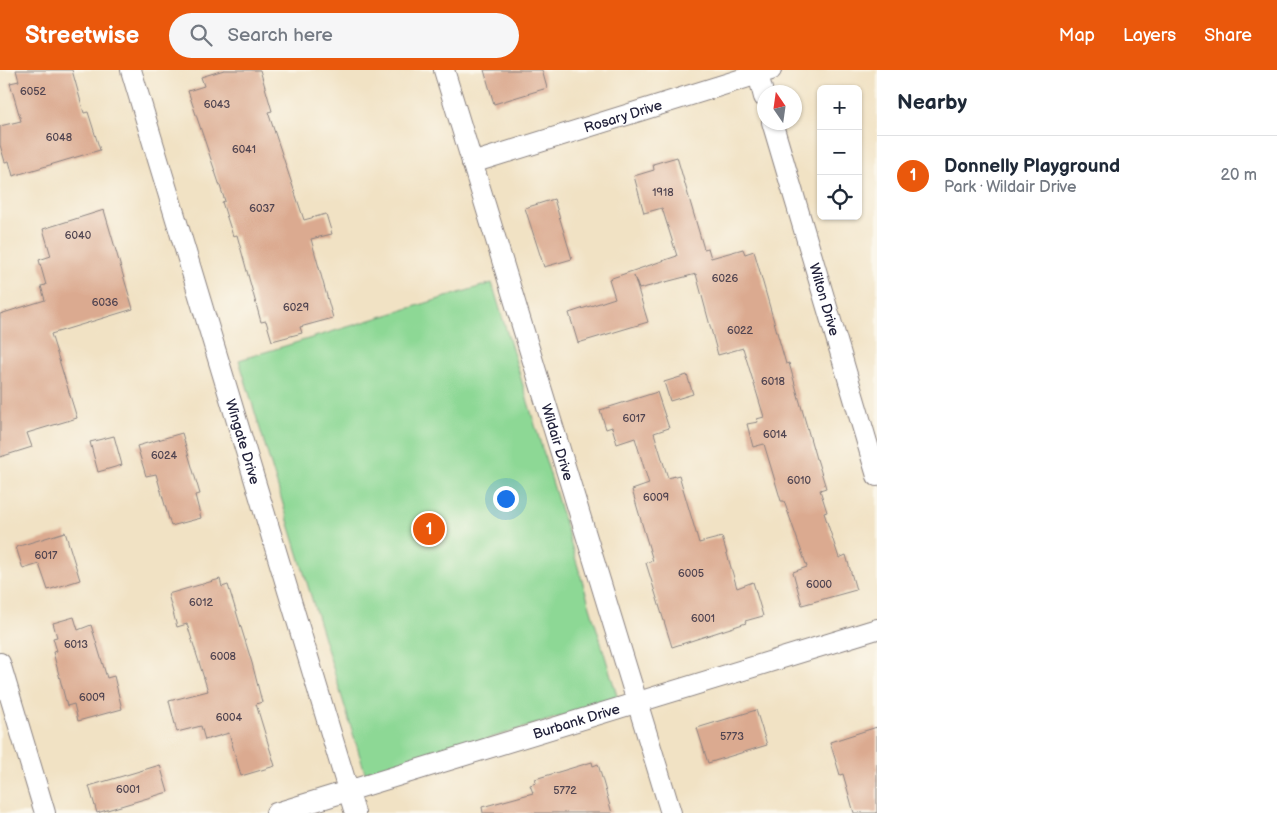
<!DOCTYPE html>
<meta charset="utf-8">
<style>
:root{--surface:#fff;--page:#f6f6f7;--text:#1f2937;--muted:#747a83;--line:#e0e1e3;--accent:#ea580c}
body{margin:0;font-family:"Balsamiq Sans",sans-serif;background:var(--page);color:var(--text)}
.controls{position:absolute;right:15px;top:15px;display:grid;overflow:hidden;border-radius:8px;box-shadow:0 1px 4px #0004}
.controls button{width:45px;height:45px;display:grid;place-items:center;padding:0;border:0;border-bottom:1px solid var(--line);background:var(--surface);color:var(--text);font:25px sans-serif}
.compass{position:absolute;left:757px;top:15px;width:45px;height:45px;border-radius:50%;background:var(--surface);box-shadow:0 1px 4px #0004;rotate:347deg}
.you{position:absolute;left:505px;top:428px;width:18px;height:18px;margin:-12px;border:4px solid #fff;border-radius:50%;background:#1a73e8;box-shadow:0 0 0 8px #1a73e833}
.badge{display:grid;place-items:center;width:32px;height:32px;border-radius:50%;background:var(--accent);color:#fff;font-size:16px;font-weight:700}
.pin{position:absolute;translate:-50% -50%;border:2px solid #fff;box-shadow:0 1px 5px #0006}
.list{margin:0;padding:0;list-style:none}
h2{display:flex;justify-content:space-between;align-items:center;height:65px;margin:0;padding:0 20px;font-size:21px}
h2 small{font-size:16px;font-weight:400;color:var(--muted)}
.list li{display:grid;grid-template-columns:32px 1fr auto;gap:15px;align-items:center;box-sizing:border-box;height:80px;padding:0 20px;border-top:1px solid var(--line)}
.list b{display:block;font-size:19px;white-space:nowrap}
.list p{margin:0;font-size:16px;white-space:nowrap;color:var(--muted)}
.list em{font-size:16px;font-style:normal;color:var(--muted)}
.icon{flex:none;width:28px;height:28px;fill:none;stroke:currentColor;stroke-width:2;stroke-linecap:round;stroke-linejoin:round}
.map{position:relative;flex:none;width:877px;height:743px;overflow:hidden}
header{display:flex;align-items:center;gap:30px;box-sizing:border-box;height:70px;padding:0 25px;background:var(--accent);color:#fff}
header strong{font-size:24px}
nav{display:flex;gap:28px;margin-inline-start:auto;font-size:18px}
.search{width:350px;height:45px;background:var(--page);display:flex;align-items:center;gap:12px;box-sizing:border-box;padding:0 18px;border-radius:28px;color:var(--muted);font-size:19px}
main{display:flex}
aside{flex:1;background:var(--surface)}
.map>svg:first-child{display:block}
</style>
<header>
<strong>Streetwise</strong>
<div class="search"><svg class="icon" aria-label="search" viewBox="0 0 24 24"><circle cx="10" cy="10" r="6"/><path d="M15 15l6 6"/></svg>Search here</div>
<nav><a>Map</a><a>Layers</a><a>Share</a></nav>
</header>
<main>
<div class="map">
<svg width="877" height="743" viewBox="0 0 877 743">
<rect width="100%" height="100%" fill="#fbf7ec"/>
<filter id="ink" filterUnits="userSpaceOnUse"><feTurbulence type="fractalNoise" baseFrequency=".02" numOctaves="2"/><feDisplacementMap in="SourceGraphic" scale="10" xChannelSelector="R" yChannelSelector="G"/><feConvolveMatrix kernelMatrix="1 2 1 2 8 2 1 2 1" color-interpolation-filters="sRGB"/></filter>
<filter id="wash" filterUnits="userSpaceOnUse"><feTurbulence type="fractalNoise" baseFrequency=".0096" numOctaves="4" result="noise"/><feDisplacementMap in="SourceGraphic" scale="20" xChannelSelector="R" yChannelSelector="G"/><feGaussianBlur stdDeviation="1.12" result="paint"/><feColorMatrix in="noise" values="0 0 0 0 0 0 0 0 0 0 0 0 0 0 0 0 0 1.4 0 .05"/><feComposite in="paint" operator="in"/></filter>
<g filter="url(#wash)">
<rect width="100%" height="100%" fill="#f1e2c4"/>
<polygon fill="#8dd895" stroke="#587d68" points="492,213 618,629 366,706 239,290"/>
<g id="blocks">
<g fill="#dbaa90">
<polygon points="16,0 72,0 84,43 88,42 100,80 13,106 9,91 5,92 0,75 0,56 21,51 10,13 19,11"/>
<polygon points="224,0 260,0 272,41 268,42 304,150 326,144 332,164 311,169 333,248 300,257 302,263 272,271 266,251 261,252 237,165 233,166 222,132 225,131 188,21 204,16 201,7"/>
<polygon points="484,0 542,0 547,18 494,34"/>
<polygon points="677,87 704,179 708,178 711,188 743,179 745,184 754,181 786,294 789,293 816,389 817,389 826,418 820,420 827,442 824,443 839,488 846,485 856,520 802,535 793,502 807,497 784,431 781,431 764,374 753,377 747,354 758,352 757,349 764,347 743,278 718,285 696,204 639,219 634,206 648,252 578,273 569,243 615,228 609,209 677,186 662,138 644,143 634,106 654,100 653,94"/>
<polygon points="554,129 572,189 544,197 525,138"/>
<polygon points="104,140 133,239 51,264 77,348 27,363 32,377 0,387 0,244 45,230 41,216 46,215 39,190 51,186 43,159"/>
<polygon points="687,305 693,324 670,331 664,312"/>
<polygon points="657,322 669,358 654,363 668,408 679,405 699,473 722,467 737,518 753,512 763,546 745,551 746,553 672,577 646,493 653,491 632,420 649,414 635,368 617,374 612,357 606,359 600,340"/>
<polygon points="182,363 200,424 195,425 201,448 171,456 156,404 146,406 137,376"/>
<polygon points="114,366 122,395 98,402 90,372"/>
<polygon points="65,462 80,510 48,520 39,494 23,499 16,477"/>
<polygon points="220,509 222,517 228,515 252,593 262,632 256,634 275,696 241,706 229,663 205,670 201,656 177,662 169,631 208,621 187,554 177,557 168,524"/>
<polygon points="74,547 78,560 91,555 107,608 114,606 122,639 78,651 74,634 67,636 53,582 57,581 53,568 57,567 53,553"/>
<polygon points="756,640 767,675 708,693 697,658"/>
<polygon points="877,657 877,743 854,743 843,704 840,705 830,672"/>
<polygon points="592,692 593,696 598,694 612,743 483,743 482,737 533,723 530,715 536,713 535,709"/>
<polygon points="160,695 168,722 97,743 89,716"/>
</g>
</g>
</g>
<g filter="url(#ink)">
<use href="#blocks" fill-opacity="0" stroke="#8a8280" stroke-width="1"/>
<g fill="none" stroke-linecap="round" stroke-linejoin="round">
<g stroke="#8a8280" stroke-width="22">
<g id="street">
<path id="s1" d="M131,0L355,743"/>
<path id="s2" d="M444,0L671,743"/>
<polyline points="757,0 764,27"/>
<path id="s3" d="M772,52L877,406"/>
<path id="s4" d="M472,93L771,0"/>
<polyline points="0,593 45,743"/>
<path id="s5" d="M276,743L877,559"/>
</g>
</g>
<use href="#street" stroke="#fff" stroke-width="20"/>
</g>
</g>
<g text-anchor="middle" stroke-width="4" stroke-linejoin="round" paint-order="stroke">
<g font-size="11" fill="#504450">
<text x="33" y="25">6052</text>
<text x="217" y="38">6043</text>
<text x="59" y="71">6048</text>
<text x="244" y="83">6041</text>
<text x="663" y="126">1918</text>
<text x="262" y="142">6037</text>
<text x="78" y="169">6040</text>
<text x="725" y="212">6026</text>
<text x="105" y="236">6036</text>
<text x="296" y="241">6029</text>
<text x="740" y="264">6022</text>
<text x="773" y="315">6018</text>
<text x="634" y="352">6017</text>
<text x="775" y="368">6014</text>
<text x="164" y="389">6024</text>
<text x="799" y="414">6010</text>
<text x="656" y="431">6009</text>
<text x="46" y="489">6017</text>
<text x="691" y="507">6005</text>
<text x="819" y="518">6000</text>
<text x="201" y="536">6012</text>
<text x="703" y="552">6001</text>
<text x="76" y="578">6013</text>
<text x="223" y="590">6008</text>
<text x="92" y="631">6009</text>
<text x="229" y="651">6004</text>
<text x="732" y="670">5773</text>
<text x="128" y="723">6001</text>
<text x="565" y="724">5772</text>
</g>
<g font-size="14" fill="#22223b" stroke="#fbf7ec">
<text dy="5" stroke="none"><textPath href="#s4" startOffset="158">Rosary Drive</textPath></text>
<text dy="5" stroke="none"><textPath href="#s3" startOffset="185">Wilton Drive</textPath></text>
<text dy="5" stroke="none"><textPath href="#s2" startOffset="389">Wildair Drive</textPath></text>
<text dy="5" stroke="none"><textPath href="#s1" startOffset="388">Wingate Drive</textPath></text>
<text dy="5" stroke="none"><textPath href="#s5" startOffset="314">Burbank Drive</textPath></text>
</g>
</g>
</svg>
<div class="controls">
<button>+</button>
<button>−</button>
<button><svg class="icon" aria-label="locate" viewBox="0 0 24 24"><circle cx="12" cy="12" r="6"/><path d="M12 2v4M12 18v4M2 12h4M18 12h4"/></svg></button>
</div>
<svg class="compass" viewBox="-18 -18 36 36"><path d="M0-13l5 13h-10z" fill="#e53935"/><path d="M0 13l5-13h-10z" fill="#747a83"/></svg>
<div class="you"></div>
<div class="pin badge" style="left:429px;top:459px">1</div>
</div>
<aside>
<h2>Nearby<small></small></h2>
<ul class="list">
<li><span class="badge">1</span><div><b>Donnelly Playground</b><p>Park · Wildair Drive</p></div><em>20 m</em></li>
</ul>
</aside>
</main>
